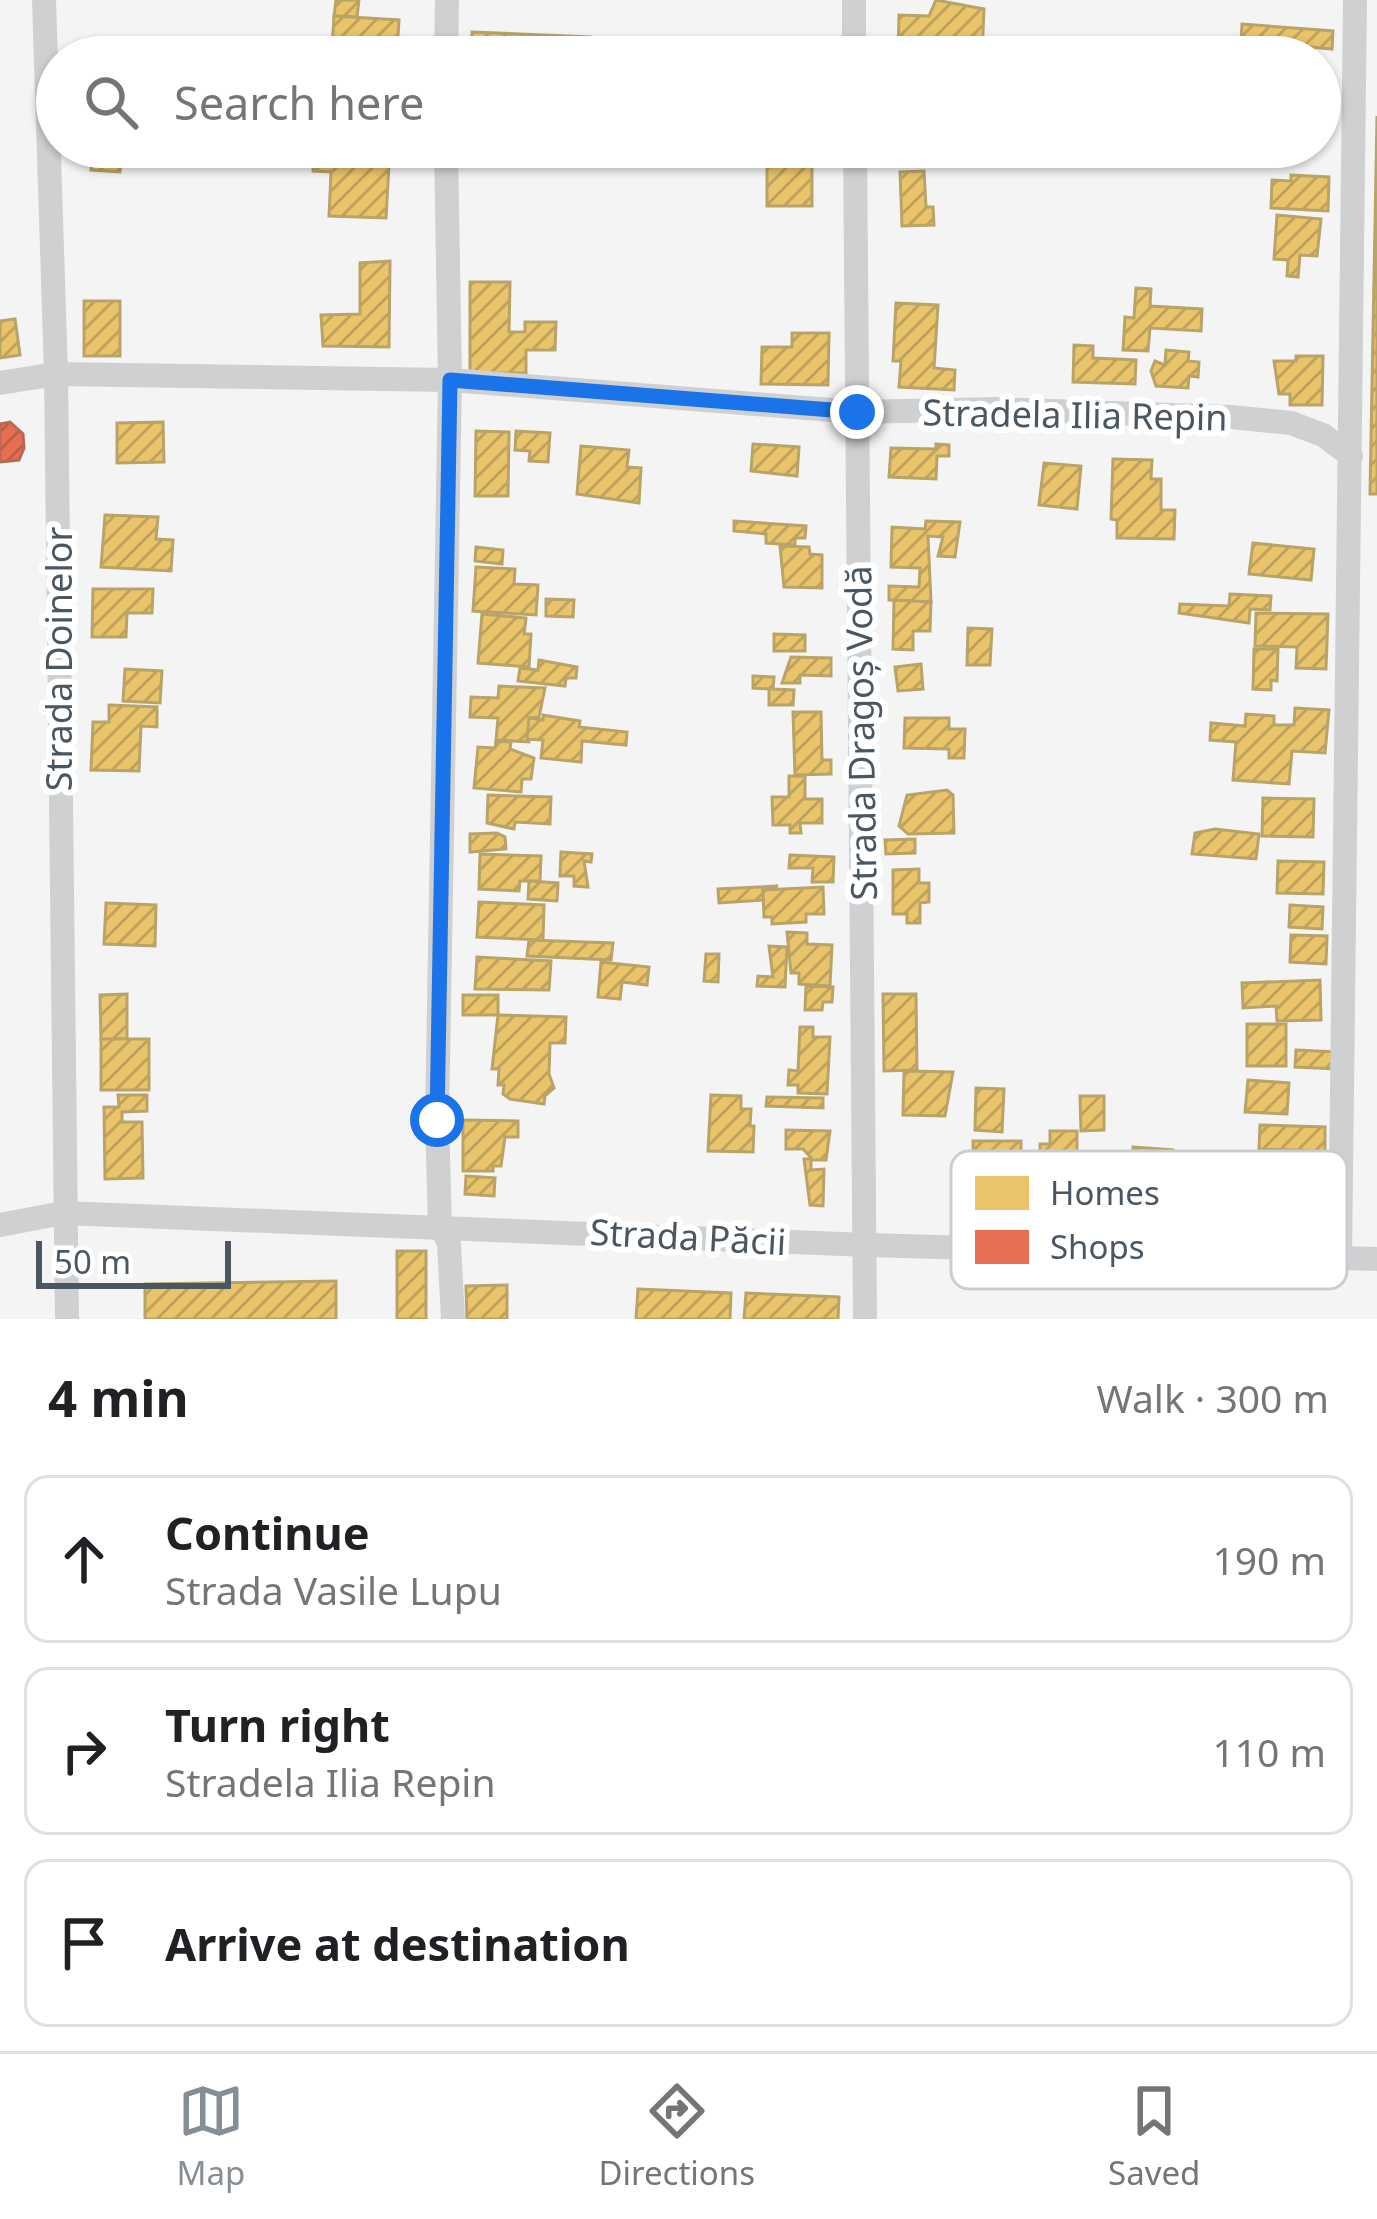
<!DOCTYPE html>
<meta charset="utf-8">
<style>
:root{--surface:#fff;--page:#f2f2f2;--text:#202124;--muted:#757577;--line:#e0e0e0;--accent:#868d94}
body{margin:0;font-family:"Noto Sans",sans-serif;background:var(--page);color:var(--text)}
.scale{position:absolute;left:36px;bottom:30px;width:195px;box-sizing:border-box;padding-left:12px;border:6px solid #4a5661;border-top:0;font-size:33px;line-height:42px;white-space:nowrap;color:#4a5661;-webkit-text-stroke:9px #fff;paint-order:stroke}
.stop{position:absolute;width:36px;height:36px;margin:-27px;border:9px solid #1a73e8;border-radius:50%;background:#fff}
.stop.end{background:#1a73e8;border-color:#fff;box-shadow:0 3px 12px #0008}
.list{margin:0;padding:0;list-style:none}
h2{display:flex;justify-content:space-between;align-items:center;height:156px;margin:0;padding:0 48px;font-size:51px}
h2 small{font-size:39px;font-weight:400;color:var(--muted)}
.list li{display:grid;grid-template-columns:78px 1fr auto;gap:36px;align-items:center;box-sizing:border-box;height:168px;margin:0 24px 24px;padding:0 24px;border:3px solid var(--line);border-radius:24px}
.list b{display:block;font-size:45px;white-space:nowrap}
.list p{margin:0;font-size:39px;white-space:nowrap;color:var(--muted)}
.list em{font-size:39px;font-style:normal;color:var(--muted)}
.icon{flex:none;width:66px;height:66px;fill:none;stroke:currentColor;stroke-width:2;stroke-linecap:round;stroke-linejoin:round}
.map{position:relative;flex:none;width:1377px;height:1319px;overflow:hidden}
.search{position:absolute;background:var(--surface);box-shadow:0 3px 9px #0004;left:36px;right:36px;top:36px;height:132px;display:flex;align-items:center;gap:30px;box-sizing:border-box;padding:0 42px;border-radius:66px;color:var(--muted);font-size:45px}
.sheet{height:732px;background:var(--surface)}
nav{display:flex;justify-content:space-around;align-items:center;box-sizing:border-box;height:168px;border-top:3px solid var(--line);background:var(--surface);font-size:33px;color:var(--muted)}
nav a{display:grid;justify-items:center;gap:6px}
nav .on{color:var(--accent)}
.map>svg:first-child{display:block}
</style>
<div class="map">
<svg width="1377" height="1319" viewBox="0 0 1377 1319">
<defs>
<pattern id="homes-hatch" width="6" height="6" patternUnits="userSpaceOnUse" patternTransform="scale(3)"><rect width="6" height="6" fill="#e9c46a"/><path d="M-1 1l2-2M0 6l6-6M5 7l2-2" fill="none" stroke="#bfa25b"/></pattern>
<pattern id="shops-hatch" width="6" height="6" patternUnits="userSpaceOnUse" patternTransform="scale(3)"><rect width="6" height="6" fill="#e76f51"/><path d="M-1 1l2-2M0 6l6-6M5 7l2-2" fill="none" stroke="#bd5e47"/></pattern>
</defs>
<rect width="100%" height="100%" fill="#f4f4f4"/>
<g fill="url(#homes-hatch)" stroke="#b9a367" stroke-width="3">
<polygon points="336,0 359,0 357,17 334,16"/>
<polygon points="936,0 984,9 982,57 898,57 899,15 929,16"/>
<polygon points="334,16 399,20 397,52 332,48"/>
<polygon points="1242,24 1333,31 1332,49 1289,45 1288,57 1253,57 1254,51 1272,52 1273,43 1241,41"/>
<polygon points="472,32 590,37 589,57 471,57"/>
<rect x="86" y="45" width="34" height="12"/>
<polygon points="1320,97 1331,98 1329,136 1320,135"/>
<polygon points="1377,116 1377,494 1370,494"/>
<polygon points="314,147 390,147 386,218 329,216 331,172 313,171"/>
<polygon points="92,154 121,156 120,172 91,170"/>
<rect x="767" y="165" width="45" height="41"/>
<polygon points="924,171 926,207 933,207 934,225 902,226 900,172"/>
<polygon points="1291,175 1329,177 1328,211 1271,208 1272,180 1291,181"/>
<polygon points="1277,215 1321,219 1317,256 1300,255 1298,277 1287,276 1288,260 1274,259"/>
<polygon points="390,261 389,347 323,346 321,315 360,314 360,263"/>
<polygon points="470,282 510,282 509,332 525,332 525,322 556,322 555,350 526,350 526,373 470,373"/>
<polygon points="1136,288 1151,289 1150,306 1202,309 1201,331 1150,328 1148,351 1123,350 1125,317 1134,318"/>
<rect x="84" y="301" width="36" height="55"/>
<polygon points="896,303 938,305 934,368 955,370 954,390 899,387 901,361 893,361"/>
<polygon points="15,319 20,355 0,358 0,321"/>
<polygon points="792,333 829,333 828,385 761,384 762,347 792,347"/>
<polygon points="1074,345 1093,346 1093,358 1136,360 1135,384 1073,382"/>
<polygon points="1166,350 1189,352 1188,361 1199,362 1198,377 1189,376 1188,388 1156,386 1151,371 1155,361 1165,365"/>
<polygon points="1296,356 1323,356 1322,405 1290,405 1290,394 1279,394 1274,361 1296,361"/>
<polygon points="163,422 164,462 117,463 117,423"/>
<polygon points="476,431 509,432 508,496 475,496"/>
<polygon points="516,431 550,433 548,462 529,461 530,451 515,450"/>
<polygon points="753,444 799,447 797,476 751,471"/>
<polygon points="936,444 949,445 949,456 937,456 936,479 889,477 891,448 936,449"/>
<polygon points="581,446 629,450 627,467 641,468 639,503 577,494"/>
<polygon points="1113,459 1152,460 1151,479 1161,479 1161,510 1175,510 1174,539 1117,538 1117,520 1111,519"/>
<polygon points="1044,463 1081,466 1077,509 1039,505"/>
<polygon points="105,515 158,517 156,539 173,540 171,571 101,567"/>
<polygon points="734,521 806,526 805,538 795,538 795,545 766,543 766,534 734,531"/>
<polygon points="926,521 960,522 955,557 938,556 943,537 928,536 931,602 889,600 889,586 919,587 920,568 891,567 892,527 925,529"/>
<polygon points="1253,543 1314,549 1311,580 1249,574"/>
<polygon points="780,546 809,547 810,554 822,555 822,588 784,587"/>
<polygon points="476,547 503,550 502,564 475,561"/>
<polygon points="476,567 515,569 514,584 538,585 536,615 473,611"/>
<polygon points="93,589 153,589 152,613 127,613 126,637 92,637"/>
<polygon points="1230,594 1271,596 1270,610 1250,609 1249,623 1179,613 1180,604 1229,606"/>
<polygon points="546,599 574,600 573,617 546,616"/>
<polygon points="894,600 931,602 930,631 913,631 913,650 893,649"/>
<polygon points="1256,613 1328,614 1326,669 1296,668 1297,647 1255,646"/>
<polygon points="482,614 526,618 524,634 531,634 529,667 478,663"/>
<polygon points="968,628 992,629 990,665 967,665"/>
<polygon points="774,634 805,635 805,651 774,651"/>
<polygon points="1254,649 1278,649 1277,681 1271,680 1271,690 1253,689"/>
<polygon points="791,657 831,658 831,676 800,675 800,683 782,683"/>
<polygon points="539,660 577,667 576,678 566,678 565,686 518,681 520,668 538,670"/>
<polygon points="921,664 923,689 898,691 895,667"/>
<polygon points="125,669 162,671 160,703 123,701"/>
<polygon points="753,676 774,677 773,689 794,690 793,705 769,705 769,689 753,688"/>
<polygon points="499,686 545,688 539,717 529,718 529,742 496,740 498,718 470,717 471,697 498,698"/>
<polygon points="109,705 157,707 157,727 141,726 139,771 91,770 93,722 109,722"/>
<polygon points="1295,708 1329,710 1325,753 1292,751 1289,784 1233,780 1236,742 1210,740 1211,723 1245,726 1246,714 1274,716 1274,725 1294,725"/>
<polygon points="793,712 821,712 822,760 831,760 831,774 795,775"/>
<polygon points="543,715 580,721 579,727 627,732 626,745 582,741 581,762 541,758 543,740 527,739 529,718 543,720"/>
<polygon points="905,718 949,718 949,729 965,729 964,758 949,758 949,749 904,748"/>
<polygon points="496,741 511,742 510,749 534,758 531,779 522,779 521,792 474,788 478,747 495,748"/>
<polygon points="789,776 805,776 805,799 822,799 822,823 800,823 801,833 790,833 790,825 773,825 772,797 789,797"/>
<polygon points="947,790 953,795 954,833 908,834 899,826 907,795"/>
<polygon points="488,795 551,797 550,824 515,822 514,829 487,823"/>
<polygon points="1263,798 1314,799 1313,837 1262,836"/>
<polygon points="1215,829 1259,834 1256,859 1192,854 1195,833"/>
<polygon points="497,833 505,837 506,849 470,852 470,834"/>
<polygon points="915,839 915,853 886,854 885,840"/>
<polygon points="561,852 592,854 591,862 584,861 588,887 574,886 574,876 560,876"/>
<polygon points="480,854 541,856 540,881 520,881 519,891 479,889"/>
<polygon points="790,855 834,857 833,882 812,882 813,868 789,868"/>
<polygon points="1278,861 1324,862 1323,894 1277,893"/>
<polygon points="919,869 919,883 929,883 929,902 920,903 920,923 907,923 907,914 893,914 893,870"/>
<polygon points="529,881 558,883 557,901 528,899"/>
<polygon points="778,886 763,890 764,900 719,903 718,889"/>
<polygon points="823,887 824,914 806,914 806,922 772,924 772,917 764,917 763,890"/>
<polygon points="479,902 544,905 543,940 477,937"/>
<polygon points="106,903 156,905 155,946 104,944"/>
<polygon points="1290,905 1323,907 1322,929 1289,927"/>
<polygon points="787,932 807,933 807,944 832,945 830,986 799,984 799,973 791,973"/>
<polygon points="1291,935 1327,936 1326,964 1290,962"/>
<polygon points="529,940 613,943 611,960 527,956"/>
<polygon points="769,946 787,947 785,987 757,986 758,976 773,977"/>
<polygon points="706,954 719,954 718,982 704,981"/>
<polygon points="477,957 551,961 549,990 475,989"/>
<polygon points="601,962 649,967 647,985 622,982 620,999 598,997"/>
<polygon points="1320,980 1321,1020 1277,1021 1276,1006 1243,1008 1242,983"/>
<polygon points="806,986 833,987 832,1002 823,1002 822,1010 805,1010"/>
<polygon points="127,994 127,1039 101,1039 100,995"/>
<polygon points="883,994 916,994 917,1070 884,1071"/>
<rect x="463" y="995" width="35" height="20"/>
<polygon points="498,1015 566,1017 565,1043 550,1043 549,1074 554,1088 545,1096 544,1104 510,1099 503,1094 504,1085 498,1085 499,1069 492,1069"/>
<rect x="1247" y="1024" width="39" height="42"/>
<polygon points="800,1027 813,1027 813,1037 830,1037 827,1094 798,1093 798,1085 788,1085 789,1070 798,1071"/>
<rect x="101" y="1039" width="48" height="51"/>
<polygon points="1296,1050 1337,1052 1336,1069 1295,1067"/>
<polygon points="904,1071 953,1072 945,1116 903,1115"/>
<polygon points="1248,1080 1289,1083 1287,1114 1245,1112"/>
<polygon points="976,1088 1004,1089 1002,1132 975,1130"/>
<polygon points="118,1095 147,1095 147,1111 122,1112 122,1122 142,1122 143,1178 105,1179 104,1107 119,1107"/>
<polygon points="711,1095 741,1096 741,1109 751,1109 750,1126 754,1126 753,1152 708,1151"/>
<polygon points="1080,1096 1104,1096 1104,1130 1081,1131"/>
<polygon points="767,1097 823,1098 823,1108 766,1106"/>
<polygon points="463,1120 518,1121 518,1137 505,1137 501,1166 493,1166 493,1171 463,1171"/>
<polygon points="1260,1125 1325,1127 1325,1151 1259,1149"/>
<polygon points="786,1130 830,1131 826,1160 813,1160 803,1149 786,1149"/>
<polygon points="1050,1131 1077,1131 1077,1188 1040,1189 1040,1144 1050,1144"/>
<polygon points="973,1141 1021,1141 1021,1187 974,1188"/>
<polygon points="1133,1147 1173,1150 1171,1166 1132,1163"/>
<polygon points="804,1159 811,1159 811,1170 824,1169 823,1206 810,1205"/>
<polygon points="466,1176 495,1178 494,1196 465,1194"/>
<rect x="397" y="1251" width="29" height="68"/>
<polygon points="336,1281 336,1319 145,1319 145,1284"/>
<polygon points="507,1285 507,1319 467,1319 466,1286"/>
<polygon points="638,1289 731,1293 730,1319 636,1319"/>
<polygon points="746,1293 839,1297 838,1319 744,1319"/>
</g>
<polygon fill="url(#shops-hatch)" stroke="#b86856" stroke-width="3" points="10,422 23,434 24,448 19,460 0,462 0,424"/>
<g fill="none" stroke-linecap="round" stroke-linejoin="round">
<g stroke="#ced0d2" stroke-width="24">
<polyline points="44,0 56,374 67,1319"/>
<polyline points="854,0 854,57"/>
<polyline points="446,57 447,0"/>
<polyline points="446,147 450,380 437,1120 440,1226 449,1243 453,1319"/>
<polyline points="855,147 865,1319"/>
<polyline points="0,383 56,374 450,380 857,412 996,409 1231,417 1291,423 1323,435 1351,456"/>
<polyline points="0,1225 63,1213 866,1245 1377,1259"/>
<polyline points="1340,1257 1355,0"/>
</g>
</g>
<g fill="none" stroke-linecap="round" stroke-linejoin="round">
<polyline stroke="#1a73e8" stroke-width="15" points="437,1120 450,380 857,412"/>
</g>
<g text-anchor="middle" stroke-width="12" stroke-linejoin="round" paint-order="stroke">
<g font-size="36" fill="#4a5661" stroke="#fff">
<text transform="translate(1075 415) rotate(1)" y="13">Stradela Ilia Repin</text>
<text transform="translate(59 659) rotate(-90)" y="13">Strada Doinelor</text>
<text transform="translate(861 733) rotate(-91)" y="13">Strada Dragoș Vodă</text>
<text transform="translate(688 1237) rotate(3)" y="13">Strada Păcii</text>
</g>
</g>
<rect x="951" y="1151" width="396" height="138" rx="18" fill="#fff" stroke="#c9ccd0" stroke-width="3"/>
<rect x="975" y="1176" width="54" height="34" fill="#e9c46a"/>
<rect x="975" y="1230" width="54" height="34" fill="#e76f51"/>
<g font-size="33" fill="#4a5661">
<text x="1050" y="1205">Homes</text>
<text x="1050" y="1259">Shops</text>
</g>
</svg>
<div class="scale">50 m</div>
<div class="stop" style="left:437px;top:1120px"></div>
<div class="stop end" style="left:857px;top:412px"></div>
<div class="search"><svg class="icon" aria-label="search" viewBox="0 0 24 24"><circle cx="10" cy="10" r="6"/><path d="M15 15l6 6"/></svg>Search here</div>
</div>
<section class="sheet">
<h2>4 min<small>Walk · 300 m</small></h2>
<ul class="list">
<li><svg class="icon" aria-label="ahead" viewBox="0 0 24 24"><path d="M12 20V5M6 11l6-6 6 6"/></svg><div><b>Continue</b><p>Strada Vasile Lupu</p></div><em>190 m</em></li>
<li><svg class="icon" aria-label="right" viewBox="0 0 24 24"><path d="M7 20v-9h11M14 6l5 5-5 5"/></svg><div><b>Turn right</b><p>Stradela Ilia Repin</p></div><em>110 m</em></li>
<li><svg class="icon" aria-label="arrive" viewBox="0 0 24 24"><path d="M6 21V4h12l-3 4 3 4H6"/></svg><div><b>Arrive at destination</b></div></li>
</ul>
</section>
<nav>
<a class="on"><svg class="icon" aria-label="map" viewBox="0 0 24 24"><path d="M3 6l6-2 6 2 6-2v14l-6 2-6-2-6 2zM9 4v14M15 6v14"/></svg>Map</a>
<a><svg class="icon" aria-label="directions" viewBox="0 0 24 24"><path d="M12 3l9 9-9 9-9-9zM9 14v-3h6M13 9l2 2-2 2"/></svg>Directions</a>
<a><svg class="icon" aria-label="saved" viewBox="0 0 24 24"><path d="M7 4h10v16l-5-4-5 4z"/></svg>Saved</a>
</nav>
